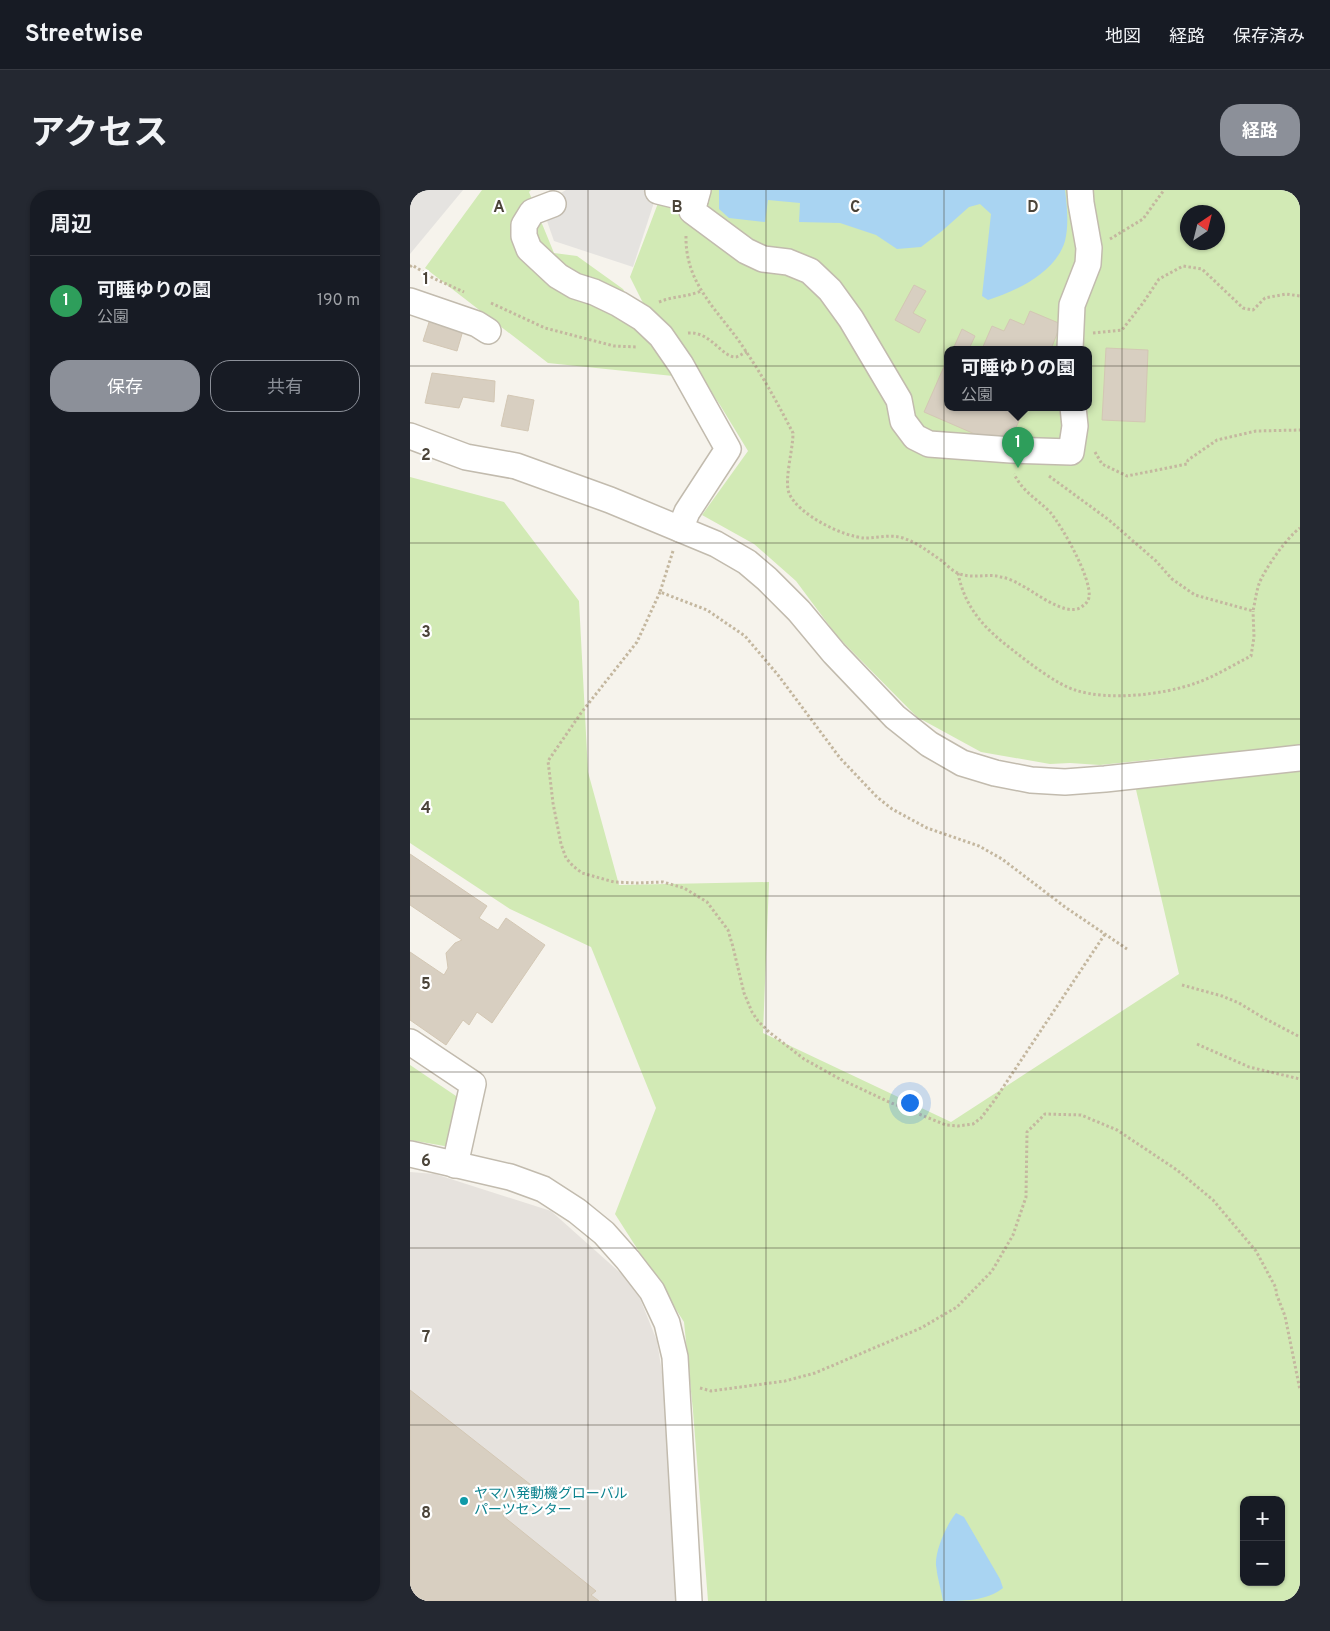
<!DOCTYPE html>
<html lang="ja">
<meta charset="utf-8">
<style>
:root{--surface:#171b24;--page:#242831;--text:#f1f3f6;--muted:#9ea1a6;--line:#363941;--accent:#8c9099}
body{margin:0;font-family:Overpass,"Noto Sans JP",sans-serif;background:var(--page);color:var(--text)}
.controls{position:absolute;right:15px;bottom:15px;display:grid;overflow:hidden;border-radius:10px;box-shadow:0 1px 4px #0004}
.controls button{width:45px;height:45px;display:grid;place-items:center;padding:0;border:0;border-bottom:1px solid var(--line);background:var(--surface);color:var(--text);font:25px sans-serif}
.compass{position:absolute;left:770px;top:15px;width:45px;height:45px;border-radius:50%;background:var(--surface);box-shadow:0 1px 4px #0004;rotate:35deg}
.you{position:absolute;left:499px;top:912px;width:18px;height:18px;margin:-12px;border:4px solid #fff;border-radius:50%;background:#1a73e8;box-shadow:0 0 0 8px #1a73e833}
.badge{display:grid;place-items:center;width:32px;height:32px;border-radius:50%;background:var(--accent);color:#fff;font-size:16px;font-weight:700}
.pin{position:absolute;translate:-50% -41px;filter:drop-shadow(0 1px 2px #0008)}
.pin::after{content:'';position:absolute;top:26px;width:18px;height:15px;background:inherit;clip-path:polygon(0 0,100% 0,50% 100%)}
.popup{position:absolute;left:534px;top:156px;width:148px;height:65px;box-sizing:border-box;display:grid;place-content:center;border-radius:10px;background:var(--surface);filter:drop-shadow(0 1px 4px #0005);font-size:16px;white-space:nowrap;color:var(--muted)}
.popup b{font-size:19px;color:var(--text)}
.popup::after{content:'';position:absolute;left:50%;top:100%;margin-left:-10px;border:10px solid transparent;border-top-color:var(--surface)}
.list{margin:0;padding:0;list-style:none}
h2{display:flex;justify-content:space-between;align-items:center;height:65px;margin:0;padding:0 20px;font-size:21px}
h2 small{font-size:16px;font-weight:400;color:var(--muted)}
.list li{display:grid;grid-template-columns:32px 1fr auto;gap:15px;align-items:center;box-sizing:border-box;height:90px;padding:0 20px;border-top:1px solid var(--line)}
.list b{display:block;font-size:19px;white-space:nowrap}
.list p{margin:0;font-size:16px;white-space:nowrap;color:var(--muted)}
.list em{font-size:16px;font-style:normal;color:var(--muted)}
.actions{display:flex;gap:10px;padding:15px 20px}
.actions a{flex:1;padding:11px 0;border:1px solid var(--accent);border-radius:20px;text-align:center;font-size:18px;color:var(--accent)}
.actions .main{background:var(--accent);color:#fff}
.map{position:relative;flex:none;width:890px;height:1411px;overflow:hidden;border-radius:20px}
header{display:flex;align-items:center;gap:30px;box-sizing:border-box;height:70px;padding:0 25px;background:var(--surface);border-bottom:1px solid var(--line)}
header strong{font-size:24px}
nav{display:flex;gap:28px;margin-inline-start:auto;font-size:18px}
.intro{display:flex;align-items:center;justify-content:space-between;box-sizing:border-box;height:120px;padding:0 30px}
h1{margin:0;font-size:35px}
.button{padding:12px 22px;border-radius:20px;background:var(--accent);color:#fff;font-size:18px;font-weight:700}
main{display:flex;gap:30px;padding:0 30px}
aside{flex:1;background:var(--surface);border-radius:20px;box-shadow:0 1px 4px #0004}
.map>svg:first-child{display:block}
</style>
<header>
<strong>Streetwise</strong>
<nav><a>地図</a><a>経路</a><a>保存済み</a></nav>
</header>
<div class="intro"><h1>アクセス</h1><a class="button">経路</a></div>
<main>
<aside>
<h2>周辺<small></small></h2>
<ul class="list">
<li><span class="badge" style="background:#2e9e5b">1</span><div><b>可睡ゆりの園</b><p>公園</p></div><em>190 m</em></li>
</ul>
<div class="actions"><a class="main">保存</a><a>共有</a></div>
</aside>
<div class="map">
<svg width="890" height="1411" viewBox="0 0 890 1411">
<rect width="100%" height="100%" fill="#f6f3ec"/>
<polygon fill="#e6e2dd" points="0,982 25,984 141,1021 225,1096 247,1151 254,1195 267,1411 0,1411"/>
<g fill="#d2eab5" fill-rule="evenodd">
<polygon points="72,0 121,0 119,2 144,63 167,66 213,99 263,186 138,173 15,78"/>
<path d="M253,0H890V1411H298L283,1221L274,1132L205,1024L246,918L181,757L100,719L0,653V287L94,312L169,411L178,582L209,695L359,692L353,843L541,932L769,784L720,574L767,567L690,575L660,573L640,574L571,562L507,527L427,446L386,391L344,354L292,325L338,261L310,215L268,153L238,123L220,87ZM778,22H808V52H778ZM538,159H678V217H538ZM834,1310H871V1392H834Z"/>
<polygon points="0,875 49,908 40,957 0,950"/>
</g>
<g fill="#e5e3e0">
<polygon points="0,0 53,0 0,64"/>
<polygon points="156,0 248,0 223,77 144,51 131,14"/>
</g>
<g fill="#a9d4f2">
<path d="M309,0H655C657,16 659,35 655,51C646,82 607,101 578,110L572,106L581,24L570,14L559,17L532,41L511,57L487,59L466,45L430,33L389,32L390,13L358,10L355,32L319,28L309,19Z"/>
<path d="M546,1323L554,1327L590,1389L593,1398C577,1411 553,1411 533,1411C531,1399 527,1387 526,1375C525,1360 537,1334 546,1323Z"/>
</g>
<g fill="#d8cfc1" stroke="#d3c7b4">
<polygon points="504,95 516,101 503,123 516,130 509,143 485,130"/>
<polygon points="620,121 651,134 641,159 572,159 582,136 594,141 600,129 614,135"/>
<polygon points="21,126 54,137 47,161 13,151"/>
<polygon points="552,139 565,146 559,159 543,159"/>
<polygon points="696,158 738,160 735,232 692,230"/>
<polygon points="536,172 538,173 538,217 615,217 597,258 514,222"/>
<polygon points="22,183 85,191 84,212 53,207 49,218 15,213"/>
<polygon points="98,205 124,210 118,241 91,236"/>
<polygon points="0,664 77,716 69,728 88,740 96,728 135,755 82,833 67,822 59,835 53,830 36,855 0,830 0,762 34,785 38,778 36,763 45,753 52,750 0,715"/>
<polygon points="0,1200 121,1295 93,1326 186,1401 181,1405 189,1411 0,1411"/>
</g>
<g fill="none" stroke-linecap="round" stroke-linejoin="round">
<g stroke="#c2bbae" stroke-width="28">
<g id="minor">
<polyline points="288,0 282,21 336,61 353,69 378,72 400,81 420,100 441,129 489,210 493,231 505,247 519,254 601,260 661,262 665,236 663,217"/>
<polyline points="248,1 285,10"/>
<polyline points="143,14 122,22 114,35 114,46 119,59 148,86 165,96 184,102 209,114 232,128 251,146 271,175 318,259 277,322 270,339"/>
<polyline points="0,111 67,134 78,141"/>
<polyline points="660,159 662,115 678,74 679,58 671,13 670,0"/>
<polyline points="0,246 56,267 106,276 200,310 306,354 337,372 357,389 389,421 424,463 485,527 519,554 552,573 585,583 621,590 655,592 695,589 890,568"/>
<polyline points="0,852 63,894 45,975"/>
<polyline points="0,964 100,987 133,999 167,1021 194,1043 218,1070 242,1101 257,1133 265,1167 279,1411"/>
</g>
</g>
<g stroke="#c4b79f" stroke-width="3" stroke-dasharray="2.5 2.5" stroke-linecap="butt">
<path d="M276,46C275,97 312,123 337,163C354,188 369,216 383,243C383,260 374,290 379,303C388,325 434,347 455,348C469,348 480,344 493,348C508,353 519,362 532,371C537,375 543,382 550,384C565,389 578,383 591,387C597,388 604,391 609,394C624,401 653,426 670,418C674,415 678,413 679,407C682,389 652,336 640,322C626,308 613,302 604,284"/>
<polyline points="700,49 733,29 754,0"/>
<polyline points="0,77 2,75 23,88 54,102"/>
<path d="M249,112C263,106 278,107 291,101"/>
<polyline points="81,113 135,138 204,156 227,157"/>
<path d="M278,143C301,141 312,168 326,167C330,166 333,163 337,162"/>
<polyline points="683,143 712,140 733,113 749,89 773,76 792,79 833,118 843,120 855,108 876,104 890,106"/>
<polyline points="685,262 692,274 717,286 777,274 778,270 807,250 846,241 890,240"/>
<path d="M639,286L699,330L746,371L762,389L785,405L843,421C845,412 846,403 849,394C854,380 877,347 890,338"/>
<polyline points="263,361 250,402 297,420 335,446 368,485 430,568 467,607 482,619 517,638 569,656 592,669 655,717 717,759"/>
<path d="M548,383C555,419 576,440 604,461C619,473 648,495 665,500C698,511 753,505 786,493C804,487 823,475 841,466L844,447L843,421"/>
<polyline points="250,402 227,452 171,523 138,571 143,613 151,654 156,668 163,676 172,683 204,692 227,693 253,692 274,698 297,712 318,740 323,757 334,803 342,822 348,831 359,842 394,869 428,888 479,912 536,935 548,936 563,934 571,928 584,911 695,744"/>
<polyline points="772,795 812,806 829,813 852,827 890,847"/>
<polyline points="787,854 839,877 890,889"/>
<polyline points="290,1198 301,1201 375,1191 405,1183 511,1138 547,1117 582,1081 603,1045 616,1007 617,942 635,924 671,925 707,940 767,980 803,1010 846,1061 866,1098 866,1103 875,1126 890,1200"/>
</g>
<use href="#minor" stroke="#fff" stroke-width="25"/>
</g>
<path fill="none" stroke="#4b4439" stroke-width="1" stroke-opacity="0.55" d="M178,0V1411M356,0V1411M534,0V1411M712,0V1411M0,176H890M0,353H890M0,529H890M0,706H890M0,882H890M0,1058H890M0,1235H890"/>
<circle fill="#0f9aa8" stroke="#fff" stroke-width="2" cx="54" cy="1311" r="5"/>
<g text-anchor="middle" stroke-width="4.5" stroke-linejoin="round" paint-order="stroke">
<g font-size="14" fill="#0d838f" stroke="#fff" text-anchor="start">
<text x="64" y="1308">ヤマハ発動機グローバル<tspan x="64" dy="16">パーツセンター</tspan></text>
</g>
</g>
<g font-size="16" text-anchor="middle" font-weight="bold" fill="#4b4439" stroke="#fff" stroke-width="4.5" stroke-linejoin="round" paint-order="stroke">
<text x="89" y="22">A</text>
<text x="267" y="22">B</text>
<text x="445" y="22">C</text>
<text x="623" y="22">D</text>
<text x="16" y="94">1</text>
<text x="16" y="270">2</text>
<text x="16" y="447">3</text>
<text x="16" y="623">4</text>
<text x="16" y="799">5</text>
<text x="16" y="976">6</text>
<text x="16" y="1152">7</text>
<text x="16" y="1328">8</text>
</g>
</svg>
<div class="controls">
<button>+</button>
<button>−</button>
</div>
<svg class="compass" viewBox="-18 -18 36 36"><path d="M0-13l5 13h-10z" fill="#e53935"/><path d="M0 13l5-13h-10z" fill="#9ea1a6"/></svg>
<div class="you"></div>
<div class="pin badge" style="left:608px;top:278px;background:#2e9e5b">1</div>
<div class="popup"><b>可睡ゆりの園</b>公園</div>
</div>
</main>
